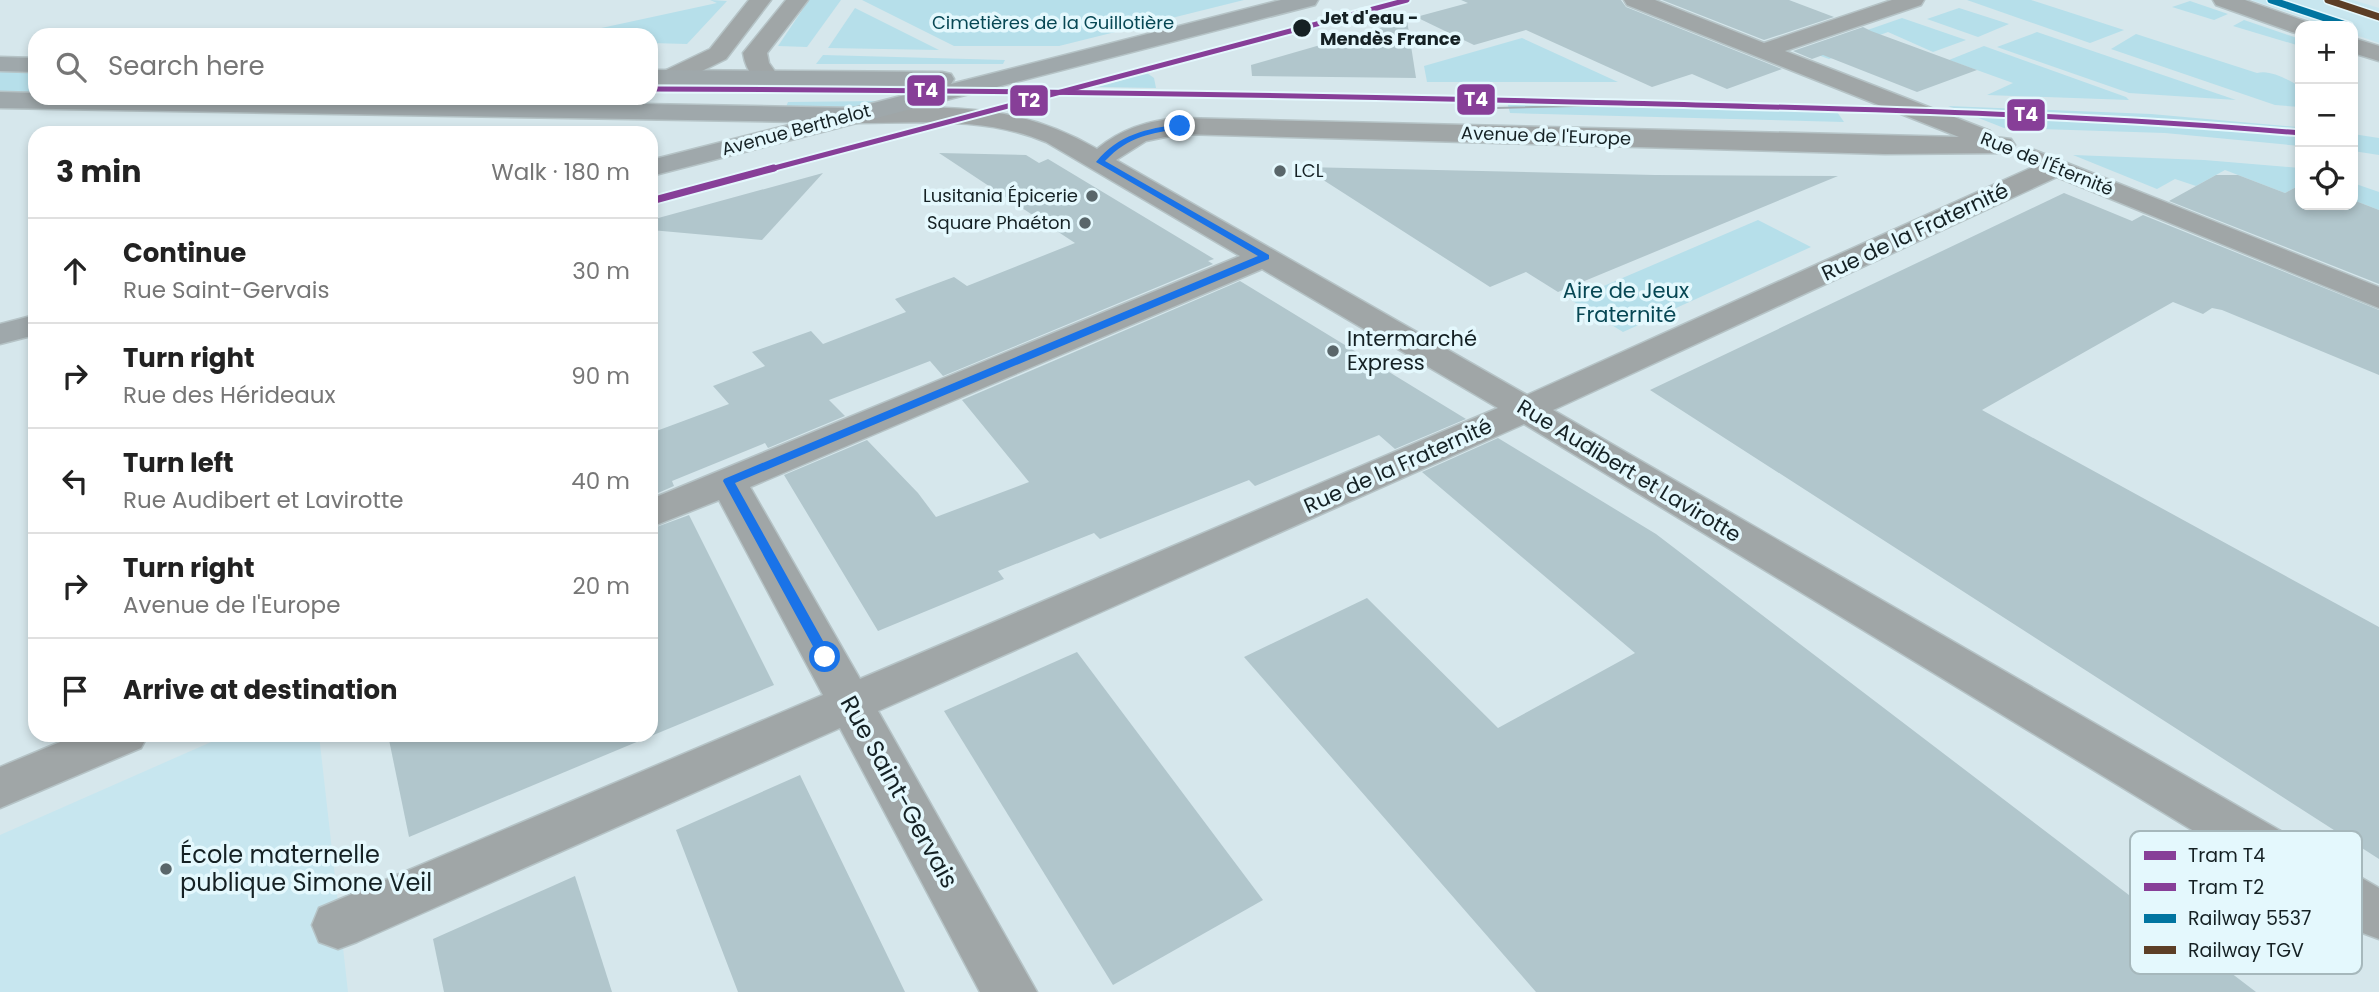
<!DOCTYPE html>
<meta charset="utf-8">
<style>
:root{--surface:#fff;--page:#f2f2f2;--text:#222;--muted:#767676;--line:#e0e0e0}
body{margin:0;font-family:Poppins,sans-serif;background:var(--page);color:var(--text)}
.controls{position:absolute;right:21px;top:21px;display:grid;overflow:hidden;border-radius:14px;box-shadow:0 4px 10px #0003}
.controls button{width:63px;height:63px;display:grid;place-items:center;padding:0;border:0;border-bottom:2px solid var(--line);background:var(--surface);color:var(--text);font:35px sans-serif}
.stop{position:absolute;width:21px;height:21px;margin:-16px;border:5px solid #1a73e8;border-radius:50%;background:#fff}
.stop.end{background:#1a73e8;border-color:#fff;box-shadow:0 2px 7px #0008}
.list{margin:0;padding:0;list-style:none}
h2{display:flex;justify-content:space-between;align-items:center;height:91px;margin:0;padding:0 28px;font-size:30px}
h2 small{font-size:23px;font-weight:400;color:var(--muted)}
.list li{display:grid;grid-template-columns:46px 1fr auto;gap:21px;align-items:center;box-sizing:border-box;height:105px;padding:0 28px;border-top:2px solid var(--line)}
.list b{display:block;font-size:26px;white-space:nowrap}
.list p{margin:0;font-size:23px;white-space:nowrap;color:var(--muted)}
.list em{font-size:23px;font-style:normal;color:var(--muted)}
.icon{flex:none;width:38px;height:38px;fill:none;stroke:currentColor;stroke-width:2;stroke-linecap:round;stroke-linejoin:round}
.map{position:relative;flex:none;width:2379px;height:992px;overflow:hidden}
.search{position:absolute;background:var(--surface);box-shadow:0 4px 10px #0003;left:28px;top:28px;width:630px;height:77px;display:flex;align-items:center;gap:18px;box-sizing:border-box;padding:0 24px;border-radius:21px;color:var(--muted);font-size:26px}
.panel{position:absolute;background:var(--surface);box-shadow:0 4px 10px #0003;left:28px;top:126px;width:630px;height:616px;border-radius:21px}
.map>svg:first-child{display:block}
</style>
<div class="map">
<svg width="2379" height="992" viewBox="0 0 2379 992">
<rect width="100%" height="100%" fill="#d6e7ec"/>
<g fill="#c7e6ef">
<polygon points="2251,0 2353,0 2379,8 2379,43 2353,34 2353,26 2328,26"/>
<polygon points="227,735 319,735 348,992 0,992 0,835"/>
</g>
<g fill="#b6dfea">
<polygon points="710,0 727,1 687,44 651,43 651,35 569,35 717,3"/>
<polygon points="809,0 841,0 807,47 778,46"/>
<polygon points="862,0 1244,0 1059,46 954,46"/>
<polygon points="1967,0 2031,0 2124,30 2090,43"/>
<polygon points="2190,1 2228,14 2214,20 2172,7"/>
<polygon points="855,8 939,50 828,48"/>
<polygon points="1959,8 2009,24 1978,37 1927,19"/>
<polygon points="1902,18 1966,40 1933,52 1888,32 1825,55 1832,58 1829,59 1807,51"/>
<polygon points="2244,20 2300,39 2300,46 2233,26"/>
<polygon points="2037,32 2236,100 2129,93 1997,47"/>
<path d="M2136,34L2257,73C2270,69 2288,80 2300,86V107L2275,105L2111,49Z"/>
<polygon points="1522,38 1618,82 1427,82 1424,66"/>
<polygon points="1984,46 2126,97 2129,100 1987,95 2013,83 1949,60"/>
<polygon points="823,55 1005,60 1003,64 816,64"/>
<polygon points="0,68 35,69 35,95 0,94"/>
<polygon points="1147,73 1154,78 1156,88 1098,87"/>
<polygon points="1506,98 1833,106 1844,122 1510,113"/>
<polygon points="882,101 860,107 786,107 788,102"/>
<polygon points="1948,106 2151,114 2297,127 2300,132 2300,146 2165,133 2004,128"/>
<polygon points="2353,134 2379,138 2379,155 2353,151"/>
<polygon points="2073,155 2204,160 2300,168 2300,185 2285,193 2225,170 2196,186 2175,179 2157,189"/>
<polygon points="2353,183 2379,192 2379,210 2353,200"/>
<polygon points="1758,220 1811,247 1623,332 1571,300"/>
</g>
<g fill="#b1c6cc">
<polygon points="1461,0 1621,0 1626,7 1782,69 1727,89 1692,74 1652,87 1526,30 1474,45 1416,17 1468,3"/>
<polygon points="1662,0 1789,0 1834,17 1764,40"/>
<polygon points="1407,20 1416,78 1252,76 1251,65"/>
<polygon points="1863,27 1871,31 1977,70 1917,92 1823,55 1812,59 1793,51"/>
<polygon points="939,153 1026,155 1039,163 1048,159 1214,259 1208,261 1213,264 943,376 930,361 829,400 845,416 768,448 765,443 672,481 674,486 651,496 651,433 729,404 713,386 765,366 752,352 811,331 823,344 906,312 895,299 954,277 967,286 1075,243"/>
<polygon points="1303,167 1655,175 1838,176 1558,292 1526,272 1490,287"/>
<polygon points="823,173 762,240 651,230 651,220"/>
<polygon points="2216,175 2238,175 2285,193 2300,185 2300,205 2353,205 2353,200 2379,210 2379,284 2169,201"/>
<polygon points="2064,193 2132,221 2143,215 2379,310 2379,375 2222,310 2212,308 2203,314 2173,302 1982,410 2379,627 2379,859 1650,390"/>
<polygon points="1240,281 1466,419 1395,449 1379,435 1255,486 1249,480 1100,539 1094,533 998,571 1004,579 878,631 784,475 867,440 918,493 936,517 1029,482 962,400"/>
<polygon points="1498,438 1656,534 2256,992 1536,992 1244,657 1367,598 1498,728 1635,653 1422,472"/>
<polygon points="689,515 774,685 651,736 651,529"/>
<polygon points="1077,652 1263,900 1113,985 944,711"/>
<polygon points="388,735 650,735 651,736 409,837"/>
<polygon points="800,775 843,864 905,992 738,992 676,830"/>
<polygon points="575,876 612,992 444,992 433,939"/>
</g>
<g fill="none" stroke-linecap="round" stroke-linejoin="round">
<g stroke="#b5c3c6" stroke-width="3">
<g id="minor">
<polygon points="749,0 771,0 726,59 680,82 662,82 659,77 662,72 710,49"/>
<path d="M786,0H808L767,53L769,63L779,77L776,82C756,87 746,71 743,53Z"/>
<path d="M1624,0H1655L1764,43L1892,0H1924L1921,5L1785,51L1990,131L1994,137L2011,139L2015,145L2011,151L2002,153L1885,154L1180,134L1146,141L1116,160L1527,395L2033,167L2020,158L2024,152L2034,150L2379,287V308L2057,177L1553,410L2379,888V939L2360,932L1524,424L878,711L1037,992H980L840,728L357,942L338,949L319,942L312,925L319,908L823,695L719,500L651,527V499L1240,256L1046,142C984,116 917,123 851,123L842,120L838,115L842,110C861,105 882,108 901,107C976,107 1031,111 1097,149C1121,129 1149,120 1180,118L1959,137L1627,5ZM1262,269L1498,408L860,679L750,487Z"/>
<polygon points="2213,0 2245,0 2308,22 2311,26 2300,26 2300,34 2292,32 2216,5"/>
<polygon points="2353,38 2379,46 2379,61 2353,53"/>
<polygon points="77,735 148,735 141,748 0,808 0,767"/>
</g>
</g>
<g stroke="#b5c3c6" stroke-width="3">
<g id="major">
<polygon points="1281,0 1318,0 1315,5 651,176 651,160 801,122 0,108 0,92 35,93 35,98 318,98 854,108 940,86 651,84 651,70 942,72 951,74 954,79 951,84"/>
<polygon points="0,57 35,58 35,72 0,71"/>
<polygon points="35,315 35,335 0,344 0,324"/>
</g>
</g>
<use href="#minor" fill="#a0a6a7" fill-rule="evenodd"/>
<use href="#major" fill="#9fa8ab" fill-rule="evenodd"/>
<polyline stroke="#a1acb0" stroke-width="2" points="1495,108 1655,104"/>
<g stroke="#e4f8fd" stroke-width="10">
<polyline id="rail-1" points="2271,0 2349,26"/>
</g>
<g stroke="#e4f8fd" stroke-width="10">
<polyline id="rail-2" points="2328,0 2379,17"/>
</g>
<use href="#rail-1" stroke="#0075a1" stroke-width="7"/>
<use href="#rail-2" stroke="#5c3e26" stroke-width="7"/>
<g stroke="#e4f8fd" stroke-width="9">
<path id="tram-1" d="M651,89C974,90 1298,95 1621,103C1848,109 2074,113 2300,133"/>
</g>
<g stroke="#e4f8fd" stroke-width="9">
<polyline id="tram-2-far1" points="767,170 1407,0"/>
</g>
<g stroke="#e4f8fd" stroke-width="11">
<polyline id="tram-2" points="651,201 774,168"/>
</g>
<use href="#tram-1" stroke="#873f98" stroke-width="5"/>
<use href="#tram-2-far1" stroke="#873f98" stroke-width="5"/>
<use href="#tram-2" stroke="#873f98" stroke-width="7"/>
</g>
<path fill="#1a73e8" d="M1180,124L1183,128C1150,134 1130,135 1105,161L1269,255V259L735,483L832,657L830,661H821L723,481L724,479L1258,256L1096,162C1119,134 1146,129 1180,124Z"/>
<circle fill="#152124" stroke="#e4f8fd" stroke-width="2.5" cx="1302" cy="28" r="10"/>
<g fill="#59666a" stroke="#e4f8fd" stroke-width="2.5">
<circle cx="1280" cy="171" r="7"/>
<circle cx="1092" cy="196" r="7"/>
<circle cx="1085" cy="223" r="7"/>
<circle cx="1333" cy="351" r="7"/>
<circle cx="166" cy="869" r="7"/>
</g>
<g text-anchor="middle" stroke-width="7" stroke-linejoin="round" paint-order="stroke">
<g font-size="18" font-weight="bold" fill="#152124" stroke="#e4f8fd" text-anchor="start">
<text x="1320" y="24">Jet d'eau -<tspan x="1320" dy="21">Mendès France</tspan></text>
</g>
<g font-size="18" fill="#074754" stroke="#e4f8fd">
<text x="1053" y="29">Cimetières de la Guillotière</text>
</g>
<g font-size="18" fill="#152124" stroke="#e4f8fd">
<text transform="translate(796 130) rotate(-15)" y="6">Avenue Berthelot</text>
<text transform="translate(1546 136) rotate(2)" y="6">Avenue de l'Europe</text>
<text transform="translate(2047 164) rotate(22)" y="6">Rue de l'Éternité</text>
</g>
<g font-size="18" fill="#152124" stroke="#e4f8fd" text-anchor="end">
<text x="1294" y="177" text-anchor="start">LCL</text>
<text x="1078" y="202">Lusitania Épicerie</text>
<text x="1071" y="229">Square Phaéton</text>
</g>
<g font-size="21" fill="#152124" stroke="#e4f8fd">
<text transform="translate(1915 232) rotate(-25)" y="7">Rue de la Fraternité</text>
<text transform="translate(1398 466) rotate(-24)" y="7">Rue de la Fraternité</text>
<text transform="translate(1629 471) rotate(31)" y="7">Rue Audibert et Lavirotte</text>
</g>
<g font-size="21" fill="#074754" stroke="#e4f8fd">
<text x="1626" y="298">Aire de Jeux<tspan x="1626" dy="24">Fraternité</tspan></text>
</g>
<g font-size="21" fill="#152124" stroke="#e4f8fd" text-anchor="start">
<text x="1347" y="346">Intermarché<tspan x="1347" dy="24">Express</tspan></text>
</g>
<g font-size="24" fill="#152124" stroke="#e4f8fd">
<text transform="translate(899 792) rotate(61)" y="8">Rue Saint-Gervais</text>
</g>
<g font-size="24" fill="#152124" stroke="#e4f8fd" text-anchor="start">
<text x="180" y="863">École maternelle<tspan x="180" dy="28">publique Simone Veil</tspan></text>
</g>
</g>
<rect x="2130" y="831" width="232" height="143" rx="10" fill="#e4f8fd" stroke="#a6b8bc" stroke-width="2"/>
<rect x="2144" y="851" width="32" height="9" fill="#873f98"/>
<rect x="2144" y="883" width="32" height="8" fill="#873f98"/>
<rect x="2144" y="914" width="32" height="9" fill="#0075a1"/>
<rect x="2144" y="946" width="32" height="8" fill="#5c3e26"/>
<g font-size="19" fill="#152124">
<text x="2188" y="862">Tram T4</text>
<text x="2188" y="894">Tram T2</text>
<text x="2188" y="925">Railway 5537</text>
<text x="2188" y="957">Railway TGV</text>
</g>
<g stroke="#e4f8fd" stroke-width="2.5">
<rect x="906" y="74" width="40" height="33" rx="7" fill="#873f98"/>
<rect x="1456" y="83" width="40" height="33" rx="7" fill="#873f98"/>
<rect x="1009" y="84" width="40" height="33" rx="7" fill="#873f98"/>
<rect x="2006" y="98" width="40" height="34" rx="7" fill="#873f98"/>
</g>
<g font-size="19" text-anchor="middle" font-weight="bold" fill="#fff">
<text x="926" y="97">T4</text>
<text x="1476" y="106">T4</text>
<text x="1029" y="107">T2</text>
<text x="2026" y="121">T4</text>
</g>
</svg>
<div class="controls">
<button>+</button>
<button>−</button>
<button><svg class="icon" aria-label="locate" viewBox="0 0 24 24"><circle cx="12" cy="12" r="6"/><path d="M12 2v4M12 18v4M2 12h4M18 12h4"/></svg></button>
</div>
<div class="stop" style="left:825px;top:657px"></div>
<div class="stop end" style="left:1180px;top:126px"></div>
<div class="search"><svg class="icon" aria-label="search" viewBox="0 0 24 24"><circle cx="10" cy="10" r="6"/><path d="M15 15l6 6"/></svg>Search here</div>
<section class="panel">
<h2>3 min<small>Walk · 180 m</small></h2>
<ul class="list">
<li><svg class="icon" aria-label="ahead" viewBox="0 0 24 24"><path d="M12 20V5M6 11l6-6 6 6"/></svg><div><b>Continue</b><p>Rue Saint-Gervais</p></div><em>30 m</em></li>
<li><svg class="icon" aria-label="right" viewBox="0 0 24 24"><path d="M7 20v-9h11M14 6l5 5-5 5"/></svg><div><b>Turn right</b><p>Rue des Hérideaux</p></div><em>90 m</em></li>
<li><svg class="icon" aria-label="left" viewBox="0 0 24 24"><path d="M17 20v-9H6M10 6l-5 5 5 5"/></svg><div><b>Turn left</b><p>Rue Audibert et Lavirotte</p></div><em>40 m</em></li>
<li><svg class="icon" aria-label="right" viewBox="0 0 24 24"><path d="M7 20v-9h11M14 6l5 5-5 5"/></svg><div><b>Turn right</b><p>Avenue de l'Europe</p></div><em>20 m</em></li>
<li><svg class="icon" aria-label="arrive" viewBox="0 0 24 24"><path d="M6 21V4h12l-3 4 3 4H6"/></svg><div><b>Arrive at destination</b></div></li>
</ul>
</section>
</div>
